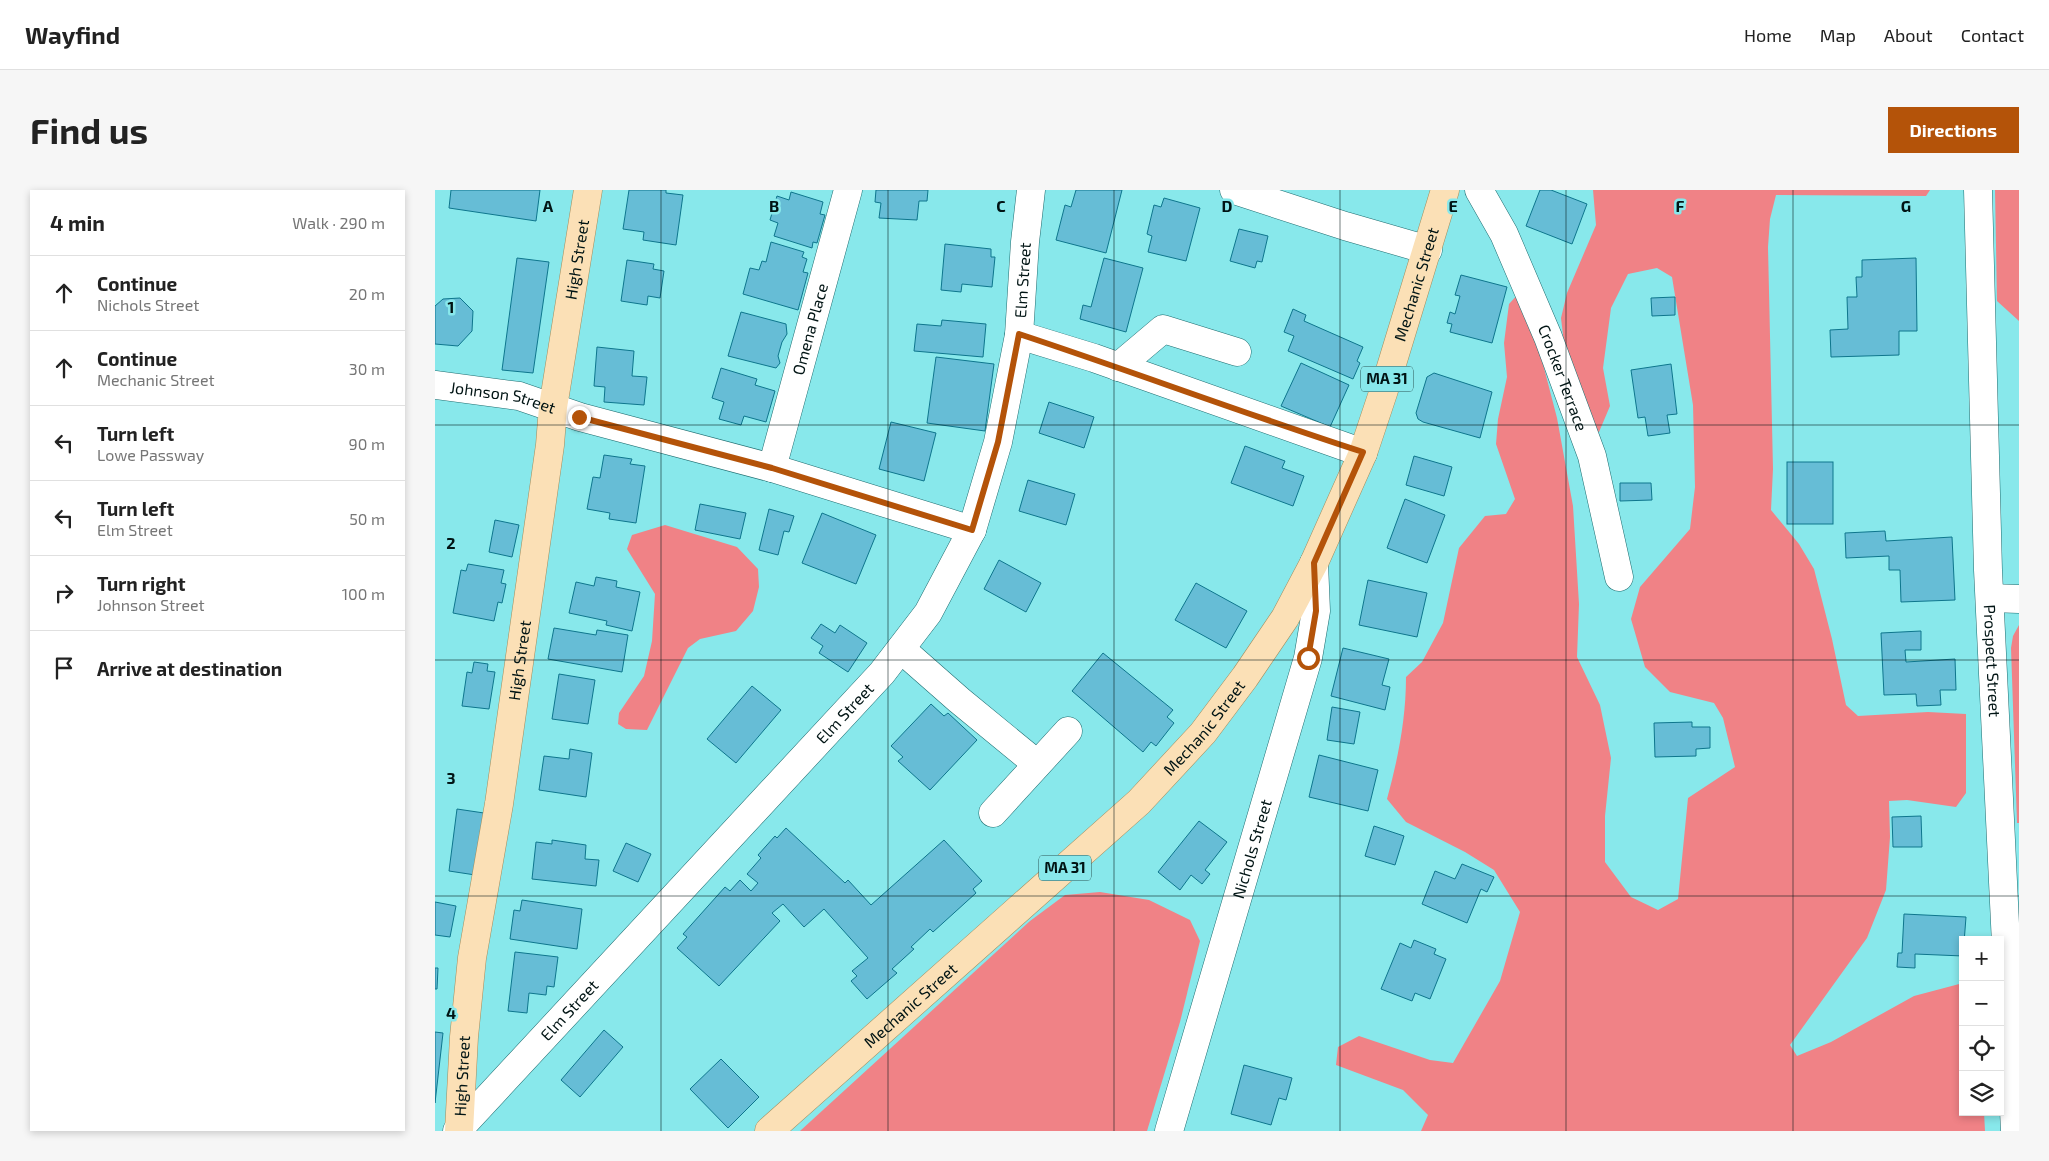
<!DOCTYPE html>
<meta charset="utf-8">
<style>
:root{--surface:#fff;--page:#f6f6f6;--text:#222;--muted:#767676;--line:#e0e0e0;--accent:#b45309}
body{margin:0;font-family:"Exo 2",sans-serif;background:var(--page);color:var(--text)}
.controls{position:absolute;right:15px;bottom:15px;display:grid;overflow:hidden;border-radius:0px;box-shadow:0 2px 8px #0003}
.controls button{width:45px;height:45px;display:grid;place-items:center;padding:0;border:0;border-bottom:1px solid var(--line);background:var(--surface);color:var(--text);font:25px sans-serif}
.stop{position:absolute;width:15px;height:15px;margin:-11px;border:4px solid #b45309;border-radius:50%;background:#fff}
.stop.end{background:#b45309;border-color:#fff;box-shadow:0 1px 5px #0008}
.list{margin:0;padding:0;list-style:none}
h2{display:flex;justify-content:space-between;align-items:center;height:65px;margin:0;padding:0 20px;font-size:21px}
h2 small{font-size:16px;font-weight:400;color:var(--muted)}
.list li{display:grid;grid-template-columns:32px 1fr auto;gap:15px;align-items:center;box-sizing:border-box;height:75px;padding:0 20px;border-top:1px solid var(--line)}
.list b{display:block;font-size:19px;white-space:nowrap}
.list p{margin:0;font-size:16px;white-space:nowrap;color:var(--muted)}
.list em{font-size:16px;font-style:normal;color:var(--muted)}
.icon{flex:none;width:28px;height:28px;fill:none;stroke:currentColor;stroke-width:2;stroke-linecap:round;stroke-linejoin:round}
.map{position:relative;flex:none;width:1584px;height:941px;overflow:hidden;border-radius:0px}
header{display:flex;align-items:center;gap:30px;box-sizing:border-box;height:70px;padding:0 25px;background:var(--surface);border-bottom:1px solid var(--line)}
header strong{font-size:24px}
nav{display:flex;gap:28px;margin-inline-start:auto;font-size:18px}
.intro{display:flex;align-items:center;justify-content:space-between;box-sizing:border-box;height:120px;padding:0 30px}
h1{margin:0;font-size:35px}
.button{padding:12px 22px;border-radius:0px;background:var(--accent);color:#fff;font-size:18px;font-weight:700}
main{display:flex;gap:30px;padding:0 30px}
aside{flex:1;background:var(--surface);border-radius:0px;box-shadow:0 2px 8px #0003}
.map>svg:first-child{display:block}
</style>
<header>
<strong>Wayfind</strong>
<nav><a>Home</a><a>Map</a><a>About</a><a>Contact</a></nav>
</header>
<div class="intro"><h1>Find us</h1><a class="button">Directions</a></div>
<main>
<aside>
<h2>4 min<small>Walk · 290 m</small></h2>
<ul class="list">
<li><svg class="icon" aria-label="ahead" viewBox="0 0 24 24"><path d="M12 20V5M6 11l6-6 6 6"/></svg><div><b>Continue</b><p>Nichols Street</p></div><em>20 m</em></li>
<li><svg class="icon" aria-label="ahead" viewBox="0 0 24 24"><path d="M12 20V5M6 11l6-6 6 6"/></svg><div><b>Continue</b><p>Mechanic Street</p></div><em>30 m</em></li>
<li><svg class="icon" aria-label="left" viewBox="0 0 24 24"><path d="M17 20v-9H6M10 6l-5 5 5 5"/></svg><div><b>Turn left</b><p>Lowe Passway</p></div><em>90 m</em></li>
<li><svg class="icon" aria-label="left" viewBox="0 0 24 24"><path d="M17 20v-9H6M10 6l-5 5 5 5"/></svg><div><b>Turn left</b><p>Elm Street</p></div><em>50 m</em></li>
<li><svg class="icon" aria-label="right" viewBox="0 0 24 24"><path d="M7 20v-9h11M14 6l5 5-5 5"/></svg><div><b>Turn right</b><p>Johnson Street</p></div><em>100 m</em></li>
<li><svg class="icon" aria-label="arrive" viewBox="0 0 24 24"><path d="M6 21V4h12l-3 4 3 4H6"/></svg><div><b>Arrive at destination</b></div></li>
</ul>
</aside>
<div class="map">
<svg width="1584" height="941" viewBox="0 0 1584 941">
<rect width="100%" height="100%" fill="#88e8eb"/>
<g fill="#f08286">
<path d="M1158,0H1495L1491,6L1341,5L1335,29L1333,57L1338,279L1336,320L1364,354L1379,379L1397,449L1411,515L1423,526L1493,522L1531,524V603L1521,617L1472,610L1454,611L1455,647L1451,700L1432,748L1355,855L1362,866L1396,852L1479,806L1528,793V922H1549L1550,941H986L993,925L968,900L901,875L903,857L924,846L995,870L1018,873L1065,791L1085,722L1059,680L1030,662L971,632L952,609C963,569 971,529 971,487L987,472L1008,433L1024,358L1050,326L1071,324L1080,309L1061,254L1063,229L1072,187L1069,153L1074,114L1084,103L1096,128L1122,228L1138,316L1144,414L1142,467L1165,515L1176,568L1170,626V672L1196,707L1223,720L1243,709L1253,608L1300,577L1288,528L1279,513L1235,502L1210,477L1196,429L1205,397L1255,339L1260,297L1258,215L1237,87L1222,78L1193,84L1176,118L1168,178L1175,216L1164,242L1155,241L1132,179L1126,128L1132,103L1161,35Z"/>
<polygon points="1560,0 1584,0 1584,131 1562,111"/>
<polygon points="230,335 302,357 323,379 324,397 318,421 301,441 265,449 253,458 212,540 191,539 183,534 184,523 209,486 217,451 220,404 192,359 197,345"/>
<polygon points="1584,435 1584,633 1582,633 1576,458 1578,446"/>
<polygon points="665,702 714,710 755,730 765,751 745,832 712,941 365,941 595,731 630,705"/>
</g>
<g fill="#66bdd6" stroke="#0e768d">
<polygon points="16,0 105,0 101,31 14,18"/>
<polygon points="194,0 231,0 231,3 248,5 241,55 208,50 209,42 188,39"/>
<polygon points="441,0 493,0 492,11 484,11 482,30 444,28 446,13 440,12"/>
<polygon points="641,0 687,0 671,63 621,50 630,15 636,17"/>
<polygon points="1105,0 1116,0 1152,14 1137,54 1091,36"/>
<polygon points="356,2 388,12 385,24 390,25 382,53 378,52 377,58 339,46 343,33 335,30 342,6 354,10"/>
<polygon points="729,8 765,18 751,71 713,62 717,46 712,44 719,15 726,17"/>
<polygon points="804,39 833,46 827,72 822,71 820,78 795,71"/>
<polygon points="336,52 369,62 367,67 372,69 368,82 373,83 363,120 308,104 315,78 324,80 327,71 331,72"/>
<polygon points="510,54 556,59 556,67 560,67 557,97 527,94 526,102 506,100"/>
<polygon points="82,68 114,72 98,183 67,180"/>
<polygon points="669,68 708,78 691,142 645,129 648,115 656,117"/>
<polygon points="1481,68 1482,141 1464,141 1464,165 1396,167 1395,140 1413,139 1412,107 1422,107 1421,87 1427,87 1427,70"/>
<polygon points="192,70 219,74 218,79 229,81 225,108 213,106 212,115 186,111"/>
<polygon points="1026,85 1072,97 1057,153 1015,142 1017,134 1012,133 1015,122 1020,124 1025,106 1020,105"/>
<polygon points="1240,107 1240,125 1217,126 1216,108"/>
<polygon points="25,108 38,121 37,141 23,156 0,154 0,116 8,109"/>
<polygon points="858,119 871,125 869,131 928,157 922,171 925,173 918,189 853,161 859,146 849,142"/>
<polygon points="306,122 351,134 352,144 347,152 343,166 345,173 341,178 293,166"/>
<polygon points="507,130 551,134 548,167 479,161 482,134 506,136"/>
<polygon points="162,157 199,161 197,186 212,187 209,215 169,212 170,197 159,196"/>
<polygon points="501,167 559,174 550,241 492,233"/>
<polygon points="866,173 914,195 895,237 846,216"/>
<polygon points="1236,174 1242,224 1232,225 1235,243 1213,246 1210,227 1203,228 1196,180"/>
<polygon points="286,178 322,189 320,195 340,201 331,232 309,226 306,235 284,229 289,212 277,208"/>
<polygon points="999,183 1057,202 1045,248 988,232 983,229 981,223 992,187"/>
<polygon points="614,212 659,227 649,258 604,243"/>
<polygon points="456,232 501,243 489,291 444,279"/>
<polygon points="810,256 850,271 847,278 869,286 858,316 796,293"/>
<polygon points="169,265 197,269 195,274 210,276 201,333 174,329 175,323 152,319 158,287 165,288"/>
<polygon points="979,266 1017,277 1009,306 971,295"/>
<rect x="1352" y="272" width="46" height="62"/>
<polygon points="593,290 640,304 631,335 584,321"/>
<polygon points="1185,293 1216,293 1217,310 1185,311"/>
<polygon points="970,309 1010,325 992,373 952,358"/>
<polygon points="265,314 311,323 305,349 260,340"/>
<polygon points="334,319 359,326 354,342 349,341 343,365 324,360"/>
<polygon points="387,323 441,345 421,394 367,373"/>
<polygon points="60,330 84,335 77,367 54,362"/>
<polygon points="1450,341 1451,351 1517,347 1520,410 1466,412 1465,380 1454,380 1454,366 1411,368 1410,343"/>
<polygon points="564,370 606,393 591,422 549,399"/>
<polygon points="33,374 69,380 66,393 71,394 67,413 63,412 59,431 18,423 26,380 31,381"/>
<polygon points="161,387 182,391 181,397 205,402 197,441 171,435 172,431 134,423 141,392 159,396"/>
<polygon points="933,390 992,403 982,447 924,435"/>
<polygon points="761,393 812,421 791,458 740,430"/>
<polygon points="386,434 400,443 405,435 432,453 413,482 384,463 388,456 376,448"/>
<polygon points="119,438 161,445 162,440 193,445 187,482 113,469"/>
<polygon points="1486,441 1486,460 1470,460 1471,472 1520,469 1521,500 1505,500 1506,515 1482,516 1481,504 1449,505 1446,443"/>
<polygon points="908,458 954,469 947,495 955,497 950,520 896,506"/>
<polygon points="668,463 738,520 732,527 739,533 721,556 716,552 708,562 637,501"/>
<polygon points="39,472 53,474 52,481 60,482 54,519 27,516 32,482 37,483"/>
<polygon points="124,484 160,490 153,534 117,529"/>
<polygon points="317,496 346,520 301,573 272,549"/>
<polygon points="496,514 509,526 513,523 542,550 495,600 463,571 468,567 456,556"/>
<polygon points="897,517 925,522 919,554 892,550"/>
<polygon points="1257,532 1257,537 1275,537 1275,558 1261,559 1261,566 1220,567 1219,533"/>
<polygon points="135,559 157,563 151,607 104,600 109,566 134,569"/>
<polygon points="884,565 943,580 933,621 874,607"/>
<polygon points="22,619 49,623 47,686 14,681"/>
<polygon points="1486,626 1487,657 1458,657 1457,627"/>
<polygon points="764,631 792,652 770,680 775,684 767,694 756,685 745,700 723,682"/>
<polygon points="939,636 969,646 960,675 930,666"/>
<polygon points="351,638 410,693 413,690 436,715 509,650 547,691 538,699 541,703 498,742 495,739 476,757 479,759 457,779 462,783 432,809 416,791 422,786 417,781 433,768 389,719 369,737 348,714 337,723 345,731 284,796 242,758 252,747 248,744 290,697 295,701 305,690 316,701 323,693 312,684 326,668 323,665 340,646 342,648"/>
<polygon points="117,650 151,655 150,669 164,670 161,696 97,689 101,652 117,654"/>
<polygon points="191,653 216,664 203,692 178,681"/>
<polygon points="1027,674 1059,687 1052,702 1046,699 1032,733 987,714 1000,681 1020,689"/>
<polygon points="87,710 147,719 142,759 75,749 79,720 85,721"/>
<polygon points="0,712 21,716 15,747 0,745"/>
<polygon points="1469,724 1531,727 1528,766 1480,764 1480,778 1462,777 1463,763 1467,763"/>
<polygon points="979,750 1001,759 999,764 1011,769 995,809 980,803 977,811 946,799 965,753 976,758"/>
<polygon points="80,762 123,767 119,797 112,796 111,805 94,803 92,823 73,821"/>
<polygon points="0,778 3,778 2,799 0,799"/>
<polygon points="169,840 188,857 145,907 126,890"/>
<polygon points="0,842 8,843 0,913"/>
<polygon points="286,869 324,907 293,938 255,899"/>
<polygon points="809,875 857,888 851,910 844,908 836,935 796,924"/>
</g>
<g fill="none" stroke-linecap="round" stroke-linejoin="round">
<g stroke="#1f6d70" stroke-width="29">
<g id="minor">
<polyline points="799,0 910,36 993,60"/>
<path id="s1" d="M1044,0L1069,44L1113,147L1157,266L1184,387"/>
<path id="s2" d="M1543,0L1553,380L1580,941"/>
<polyline points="584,145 659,168 928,263"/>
<polyline points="683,177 728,139 802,162"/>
<path id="s3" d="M0,195L84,206L145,227L337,278L537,340"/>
<path id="s4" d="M337,278L413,0"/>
<polyline points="1555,408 1584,409"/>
<polyline points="466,459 524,510 602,574"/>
<polyline points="558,623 633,541"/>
<path id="s5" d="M22,941L447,483L493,423L537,340L563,252L584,145L590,52L596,0"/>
<path id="s6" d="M734,941L873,468L881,421L879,373"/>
</g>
</g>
<g stroke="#a28c5d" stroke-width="29">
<g id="major">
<path id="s7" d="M24,941L29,847L37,768L64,614L115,255L118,217L153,0"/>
<path id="s8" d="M334,941L704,612L768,543L810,487L850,428L879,373L928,263L949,200L1010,0"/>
</g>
</g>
<use href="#minor" stroke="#fff" stroke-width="28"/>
<use href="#major" stroke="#fbe0b6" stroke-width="28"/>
</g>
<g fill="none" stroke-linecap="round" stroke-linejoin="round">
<path stroke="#b45309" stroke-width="6" d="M144,227L337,278L537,340L563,252L584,144C699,182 813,225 928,262L879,373L881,421L873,468"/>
</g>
<path fill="none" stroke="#011414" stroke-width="1" stroke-opacity="0.55" d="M226,0V941M453,0V941M679,0V941M905,0V941M1131,0V941M1358,0V941M0,235H1584M0,470H1584M0,706H1584"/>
<g text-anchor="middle" stroke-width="5" stroke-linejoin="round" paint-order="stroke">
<g fill="#88e8eb" stroke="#2a5454" stroke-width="1">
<rect x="926" y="176.5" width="52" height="25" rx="4"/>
<rect x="604" y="665.5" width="52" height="25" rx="4"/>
</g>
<g font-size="15" font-weight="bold" fill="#011414">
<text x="952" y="194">MA 31</text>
<text x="630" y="683">MA 31</text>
</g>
<g font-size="16" fill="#011414" stroke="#88e8eb">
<text dy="6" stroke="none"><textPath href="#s7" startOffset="880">High Street</textPath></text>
<text dy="6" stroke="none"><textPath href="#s5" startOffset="1050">Elm Street</textPath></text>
<text dy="6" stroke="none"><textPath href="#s8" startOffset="1090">Mechanic Street</textPath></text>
<text dy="6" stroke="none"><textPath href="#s4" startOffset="144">Omena Place</textPath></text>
<text dy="6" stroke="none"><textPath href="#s1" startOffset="206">Crocker Terrace</textPath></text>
<text dy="6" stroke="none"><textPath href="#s3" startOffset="69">Johnson Street</textPath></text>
<text dy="6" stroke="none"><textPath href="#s7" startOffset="475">High Street</textPath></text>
<text dy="6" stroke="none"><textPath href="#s2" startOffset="471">Prospect Street</textPath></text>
<text dy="6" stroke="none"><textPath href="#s5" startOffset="570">Elm Street</textPath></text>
<text dy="6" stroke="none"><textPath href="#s8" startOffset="594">Mechanic Street</textPath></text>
<text dy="6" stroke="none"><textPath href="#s6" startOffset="294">Nichols Street</textPath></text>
<text dy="6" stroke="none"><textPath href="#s8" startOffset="189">Mechanic Street</textPath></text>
<text dy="6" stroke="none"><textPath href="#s5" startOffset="165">Elm Street</textPath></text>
<text dy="6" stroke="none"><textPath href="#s7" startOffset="55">High Street</textPath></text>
</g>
</g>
<g font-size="16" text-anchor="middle" font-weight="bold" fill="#011414" stroke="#88e8eb" stroke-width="5" stroke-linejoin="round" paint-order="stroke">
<text x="113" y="22">A</text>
<text x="339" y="22">B</text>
<text x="566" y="22">C</text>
<text x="792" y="22">D</text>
<text x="1018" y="22">E</text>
<text x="1245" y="22">F</text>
<text x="1471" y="22">G</text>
<text x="16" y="123">1</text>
<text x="16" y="359">2</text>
<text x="16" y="594">3</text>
<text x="16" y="829">4</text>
</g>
</svg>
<div class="controls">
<button>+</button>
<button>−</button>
<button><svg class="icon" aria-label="locate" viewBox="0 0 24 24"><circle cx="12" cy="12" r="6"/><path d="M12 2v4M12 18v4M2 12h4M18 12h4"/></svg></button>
<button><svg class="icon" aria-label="layers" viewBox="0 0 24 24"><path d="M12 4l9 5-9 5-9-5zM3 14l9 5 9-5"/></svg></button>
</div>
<div class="stop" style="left:873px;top:468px"></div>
<div class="stop end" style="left:144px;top:227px"></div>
</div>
</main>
